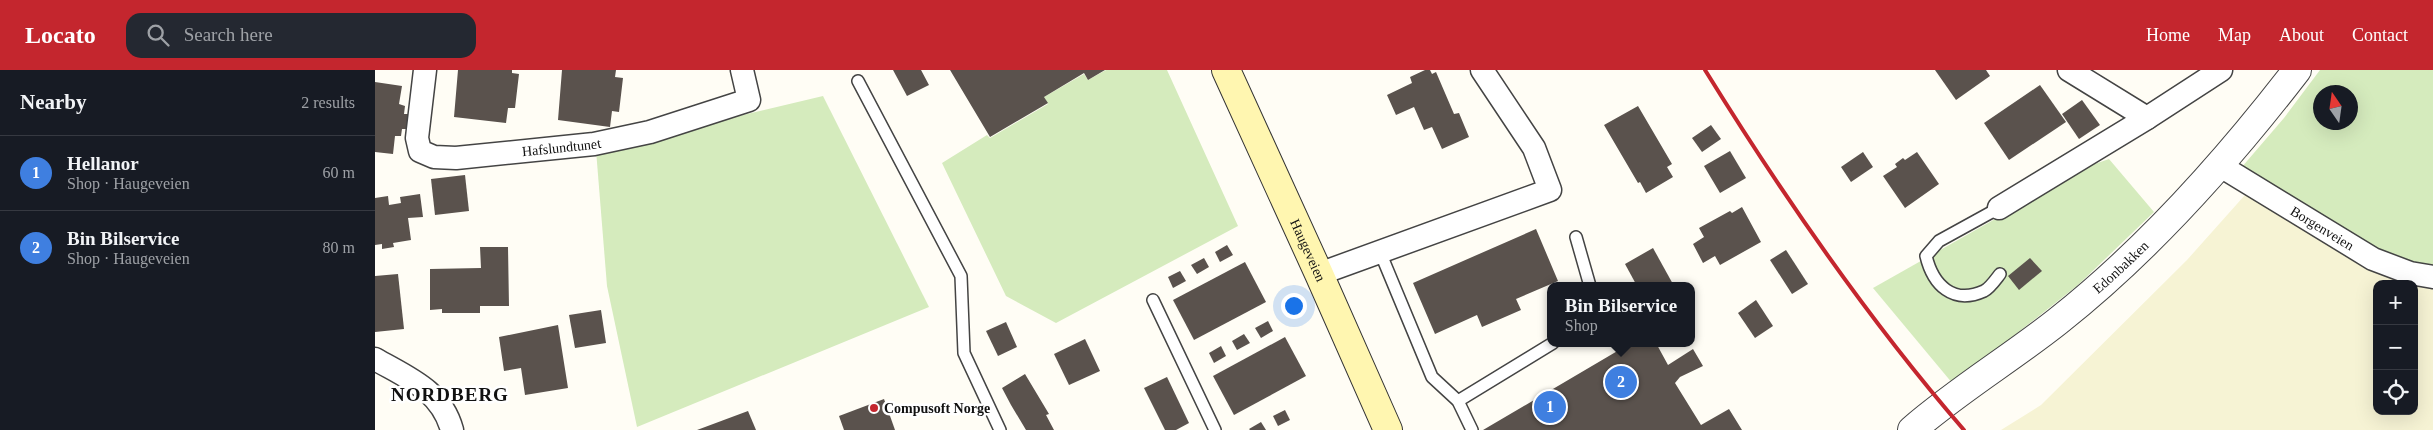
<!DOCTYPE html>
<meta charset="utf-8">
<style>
:root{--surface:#171b24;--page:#242831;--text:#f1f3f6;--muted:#9ea1a6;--line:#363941;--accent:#c4262e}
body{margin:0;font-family:Georgia,serif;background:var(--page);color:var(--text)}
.controls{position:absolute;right:15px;bottom:15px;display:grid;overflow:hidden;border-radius:10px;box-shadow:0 5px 20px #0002}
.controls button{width:45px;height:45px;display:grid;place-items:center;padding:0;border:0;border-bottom:1px solid var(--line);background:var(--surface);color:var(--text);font:25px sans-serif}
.compass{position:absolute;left:1938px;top:15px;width:45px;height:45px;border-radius:50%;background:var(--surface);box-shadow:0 5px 20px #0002;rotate:347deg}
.you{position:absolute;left:918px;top:235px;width:18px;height:18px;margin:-12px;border:4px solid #fff;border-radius:50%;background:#1a73e8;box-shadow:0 0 0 8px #1a73e833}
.badge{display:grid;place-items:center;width:32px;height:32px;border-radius:50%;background:var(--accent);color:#fff;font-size:16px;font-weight:700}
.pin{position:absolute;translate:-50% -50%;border:2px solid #fff;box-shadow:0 1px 5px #0006}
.popup{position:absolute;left:1172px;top:212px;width:148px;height:65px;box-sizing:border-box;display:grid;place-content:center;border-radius:10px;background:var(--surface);filter:drop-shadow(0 1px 4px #0005);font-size:16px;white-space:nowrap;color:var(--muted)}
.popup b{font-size:19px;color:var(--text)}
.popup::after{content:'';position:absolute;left:50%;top:100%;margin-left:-10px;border:10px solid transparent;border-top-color:var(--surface)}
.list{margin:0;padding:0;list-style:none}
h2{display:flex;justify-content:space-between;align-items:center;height:65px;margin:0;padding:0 20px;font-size:21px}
h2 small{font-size:16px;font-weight:400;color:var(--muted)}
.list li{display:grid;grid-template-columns:32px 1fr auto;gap:15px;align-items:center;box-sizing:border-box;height:75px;padding:0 20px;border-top:1px solid var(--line)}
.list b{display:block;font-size:19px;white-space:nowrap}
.list p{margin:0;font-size:16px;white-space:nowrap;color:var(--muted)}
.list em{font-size:16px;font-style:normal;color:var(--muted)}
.icon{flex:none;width:28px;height:28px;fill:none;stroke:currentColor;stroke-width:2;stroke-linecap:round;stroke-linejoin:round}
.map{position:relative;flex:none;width:2058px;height:360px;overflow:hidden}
header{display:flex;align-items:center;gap:30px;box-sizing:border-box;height:70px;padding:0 25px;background:var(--accent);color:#fff}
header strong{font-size:24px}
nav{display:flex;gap:28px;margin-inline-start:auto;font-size:18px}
.search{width:350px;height:45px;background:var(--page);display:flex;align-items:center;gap:12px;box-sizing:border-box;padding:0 18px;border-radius:15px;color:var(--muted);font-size:19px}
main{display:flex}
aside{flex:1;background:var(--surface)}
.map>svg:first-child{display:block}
</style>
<header>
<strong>Locato</strong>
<div class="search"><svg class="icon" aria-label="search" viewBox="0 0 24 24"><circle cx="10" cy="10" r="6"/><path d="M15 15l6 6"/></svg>Search here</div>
<nav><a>Home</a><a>Map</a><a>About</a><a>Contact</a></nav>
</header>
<main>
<aside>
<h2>Nearby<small>2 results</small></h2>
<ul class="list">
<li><span class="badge" style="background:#3f7fe0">1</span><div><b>Hellanor</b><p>Shop · Haugeveien</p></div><em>60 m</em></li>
<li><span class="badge" style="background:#3f7fe0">2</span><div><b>Bin Bilservice</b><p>Shop · Haugeveien</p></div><em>80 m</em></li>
</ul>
</aside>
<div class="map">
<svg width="2058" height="360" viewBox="0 0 2058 360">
<rect width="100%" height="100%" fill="#fffdf5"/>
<path fill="#f6f3d4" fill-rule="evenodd" d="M1878,116L2058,207V360H1626L1666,335L1812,190ZM2002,214H2039V341H2002Z"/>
<g fill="#d5ebbd" fill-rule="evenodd">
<polygon points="731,0 792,0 863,156 681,253 631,226 567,93 612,65 615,68 673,34 669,27 709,4 713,10"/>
<path d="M1945,0H2058V207L2047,206L1860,105L1909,48ZM1946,22H1976V52H1946Z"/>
<polygon points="448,26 554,237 262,357 232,216 221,80"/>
<polygon points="1734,89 1779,142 1703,215 1578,314 1498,218 1714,96"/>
</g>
<g fill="#5a524d">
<polygon points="83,0 137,0 137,3 144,4 140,38 133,38 131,53 79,47"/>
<polygon points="187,0 241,0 240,7 248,8 244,42 237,41 235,57 183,50"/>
<polygon points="518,0 546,0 554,15 532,26"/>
<polygon points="575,0 730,0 713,10 709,3 669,27 673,33 615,67"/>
<polygon points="1050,0 1055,0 1057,4 1061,2 1079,44 1084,43 1094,67 1067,79 1057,57 1049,60 1039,37 1021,45 1012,25 1037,13 1035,7"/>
<polygon points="1560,0 1611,0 1615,6 1581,30"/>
<polygon points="0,12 27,16 24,34 30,36 29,44 35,44 33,59 27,59 26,66 20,66 18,84 0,82"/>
<polygon points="1665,15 1691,52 1634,90 1609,53"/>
<polygon points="1707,30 1725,55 1704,69 1687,44"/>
<polygon points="1263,36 1297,94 1292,97 1298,107 1271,123 1265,112 1263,113 1229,55"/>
<polygon points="1336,55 1346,69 1327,82 1317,68"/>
<polygon points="1355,81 1371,108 1345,123 1329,96"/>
<polygon points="1488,82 1498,97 1476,112 1466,97"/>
<polygon points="1542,82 1564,114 1530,138 1508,106 1522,97 1520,94 1528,88 1530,90"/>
<polygon points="90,105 94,141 60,145 56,109"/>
<polygon points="45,124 48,147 33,148 36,170 18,173 19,177 7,179 7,174 0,175 0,128 13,126 14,135 26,133 25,127"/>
<polygon points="1367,137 1386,172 1345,195 1340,186 1328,193 1318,174 1329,167 1324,158 1355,141 1357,143"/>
<polygon points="1161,159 1183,211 1141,229 1146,240 1107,257 1102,245 1060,264 1038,213"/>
<polygon points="852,175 858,185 845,192 840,182"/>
<polygon points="105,177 133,177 134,236 105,236 105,243 67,243 67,239 55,240 55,199 106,198"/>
<polygon points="1278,178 1299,216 1262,216 1250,194"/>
<polygon points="1411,180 1433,214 1417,224 1395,190"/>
<polygon points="829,188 834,197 822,204 816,195"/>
<polygon points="1655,188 1667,201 1644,220 1633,206"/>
<polygon points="870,192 891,232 819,270 798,230"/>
<polygon points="805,201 811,211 798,218 793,207"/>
<polygon points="23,204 29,259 0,262 0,206"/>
<polygon points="1381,230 1398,256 1380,268 1363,243"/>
<polygon points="226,240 231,273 200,278 194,245"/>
<polygon points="893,251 898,261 886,268 880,258"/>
<polygon points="631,252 642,277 623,286 611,261"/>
<polygon points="183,255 193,318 150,325 146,298 129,301 124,267"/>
<polygon points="869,264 875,273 862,280 857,271"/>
<polygon points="910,267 931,306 859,345 838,306"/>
<polygon points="710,269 725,301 694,315 679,284"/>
<polygon points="1256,273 1281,273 1293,295 1318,279 1328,296 1305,307 1300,313 1326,355 1354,339 1367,360 1108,360"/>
<polygon points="846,276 851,286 839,293 834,283"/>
<polygon points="650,304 674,344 671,345 679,360 651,360 636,335 627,318"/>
<polygon points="792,307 814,353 801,360 790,360 769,318"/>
<polygon points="509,329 520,360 469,360 464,346"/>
<polygon points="910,340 915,350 903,356 898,346"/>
<polygon points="373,341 381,360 322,360"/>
<polygon points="886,352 891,360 875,360 874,359"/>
</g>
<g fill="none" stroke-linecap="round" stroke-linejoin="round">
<g stroke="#444" stroke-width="14">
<g id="service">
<polyline points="483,11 586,206 589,283 625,360"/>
<path d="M1624,138L1564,171L1551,186C1558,215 1578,235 1609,221C1615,218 1621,209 1625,204"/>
<polyline points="1201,167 1215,216"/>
<polyline points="1005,182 1057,307 1083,331 1097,360"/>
<polyline points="778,230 840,360"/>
<polyline points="1083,331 1178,273"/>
</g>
</g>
<g stroke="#444" stroke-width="25">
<g id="minor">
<path id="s1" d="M50,0L42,68L45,81L59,87L81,88L219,74L275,62L374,30L367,0"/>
<polyline points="1694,0 1772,48"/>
<path id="s2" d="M1844,95L1998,189L2035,203L2058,207"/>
<polyline points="1624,138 1772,48 1846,0"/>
<polyline points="944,204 1175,120 1159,78 1107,0"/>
<path d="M0,289C33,308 66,320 77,360"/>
</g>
</g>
<g stroke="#444" stroke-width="30">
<g id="tertiary">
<path id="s3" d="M1537,360C1583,320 1635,289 1683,251C1773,180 1852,91 1922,0"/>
</g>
</g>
<g stroke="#333" stroke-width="30">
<g id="secondary">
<path id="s4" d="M851,0L944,204L1013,360"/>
</g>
</g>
<use href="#service" stroke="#fff" stroke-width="11"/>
<use href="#minor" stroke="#fff" stroke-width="22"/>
<use href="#tertiary" stroke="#fff" stroke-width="28"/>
<use href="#secondary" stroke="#fff6b0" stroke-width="28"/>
<path stroke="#c4262e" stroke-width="4" d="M1330,0C1408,126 1492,248 1589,360"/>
</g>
<circle fill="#c4262e" stroke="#fff" stroke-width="2" cx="499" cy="338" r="5"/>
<g text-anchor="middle" stroke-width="5" stroke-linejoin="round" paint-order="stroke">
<g font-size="14" fill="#111" stroke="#fff">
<text dy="5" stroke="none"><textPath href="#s1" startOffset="225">Hafslundtunet</textPath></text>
<text dy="5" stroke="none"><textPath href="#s2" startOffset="121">Borgenveien</textPath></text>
<text dy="5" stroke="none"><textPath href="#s4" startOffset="198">Haugeveien</textPath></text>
<text dy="5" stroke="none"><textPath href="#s3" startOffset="265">Edonbakken</textPath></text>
</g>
<g font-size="14" font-weight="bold" fill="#111" stroke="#fff" text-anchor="start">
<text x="509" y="343">Compusoft Norge</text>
</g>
<g font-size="19" font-weight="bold" letter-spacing="1" fill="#111" stroke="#fff">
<text x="75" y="331">NORDBERG</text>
</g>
</g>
</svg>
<div class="controls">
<button>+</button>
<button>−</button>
<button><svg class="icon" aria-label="locate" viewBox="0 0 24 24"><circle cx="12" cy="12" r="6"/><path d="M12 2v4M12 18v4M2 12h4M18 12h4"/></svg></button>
</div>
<svg class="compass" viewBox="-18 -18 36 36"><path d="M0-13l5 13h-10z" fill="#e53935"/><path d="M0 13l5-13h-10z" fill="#9ea1a6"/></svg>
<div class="you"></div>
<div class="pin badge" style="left:1175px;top:337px;background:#3f7fe0">1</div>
<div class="pin badge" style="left:1246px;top:312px;background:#3f7fe0">2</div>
<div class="popup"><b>Bin Bilservice</b>Shop</div>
</div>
</main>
